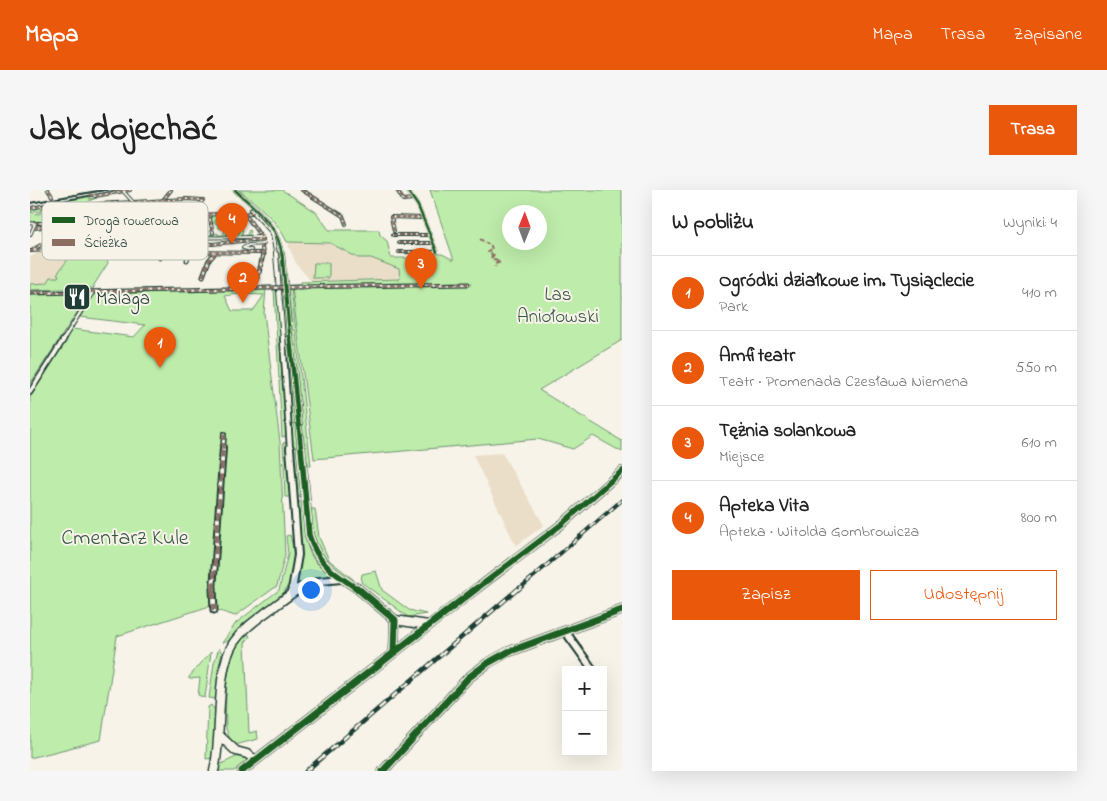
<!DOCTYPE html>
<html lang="pl">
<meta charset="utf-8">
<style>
:root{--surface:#fff;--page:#f6f6f6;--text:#222;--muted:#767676;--line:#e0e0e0;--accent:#ea580c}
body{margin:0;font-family:"Indie Flower",sans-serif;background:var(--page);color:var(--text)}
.controls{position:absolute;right:15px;bottom:15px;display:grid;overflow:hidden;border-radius:0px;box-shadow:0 5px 20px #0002}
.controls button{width:45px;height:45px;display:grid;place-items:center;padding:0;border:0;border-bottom:1px solid var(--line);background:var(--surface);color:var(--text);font:25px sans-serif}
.compass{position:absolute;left:472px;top:15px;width:45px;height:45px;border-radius:50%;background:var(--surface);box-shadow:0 5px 20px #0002;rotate:1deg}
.you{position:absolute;left:280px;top:399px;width:18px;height:18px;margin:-12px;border:4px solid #fff;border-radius:50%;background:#1a73e8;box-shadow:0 0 0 8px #1a73e833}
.badge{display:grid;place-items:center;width:32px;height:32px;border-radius:50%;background:var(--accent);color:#fff;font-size:16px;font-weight:700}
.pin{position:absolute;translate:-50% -41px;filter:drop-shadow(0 1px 2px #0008)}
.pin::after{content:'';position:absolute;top:26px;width:18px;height:15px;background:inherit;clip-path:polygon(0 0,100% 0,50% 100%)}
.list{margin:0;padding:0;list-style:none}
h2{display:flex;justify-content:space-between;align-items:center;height:65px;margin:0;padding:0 20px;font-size:21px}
h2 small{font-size:16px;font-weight:400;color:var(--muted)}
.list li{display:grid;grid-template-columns:32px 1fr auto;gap:15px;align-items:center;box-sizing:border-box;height:75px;padding:0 20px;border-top:1px solid var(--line)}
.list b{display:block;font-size:19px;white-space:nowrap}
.list p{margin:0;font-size:16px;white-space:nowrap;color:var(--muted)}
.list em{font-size:16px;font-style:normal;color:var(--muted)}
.actions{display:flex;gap:10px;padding:15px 20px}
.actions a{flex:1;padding:11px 0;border:1px solid var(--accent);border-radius:0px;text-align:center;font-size:18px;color:var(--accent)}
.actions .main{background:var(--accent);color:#fff}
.map{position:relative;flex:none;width:592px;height:581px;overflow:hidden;border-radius:0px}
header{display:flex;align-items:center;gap:30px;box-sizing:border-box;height:70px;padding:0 25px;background:var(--accent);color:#fff}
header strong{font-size:24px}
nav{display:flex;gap:28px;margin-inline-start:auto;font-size:18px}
.intro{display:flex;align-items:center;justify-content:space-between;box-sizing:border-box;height:120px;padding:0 30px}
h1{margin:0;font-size:35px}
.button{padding:12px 22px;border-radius:0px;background:var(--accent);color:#fff;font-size:18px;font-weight:700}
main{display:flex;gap:30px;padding:0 30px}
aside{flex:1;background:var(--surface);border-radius:0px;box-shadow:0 5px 20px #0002}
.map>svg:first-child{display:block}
</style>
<header>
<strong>Mapa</strong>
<nav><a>Mapa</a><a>Trasa</a><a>Zapisane</a></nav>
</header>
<div class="intro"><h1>Jak dojechać</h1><a class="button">Trasa</a></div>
<main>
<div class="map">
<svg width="592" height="581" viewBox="0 0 592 581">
<rect width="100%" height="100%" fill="#f7f3e8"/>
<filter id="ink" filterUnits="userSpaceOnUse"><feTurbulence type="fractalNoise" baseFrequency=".02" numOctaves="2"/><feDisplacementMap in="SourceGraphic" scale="10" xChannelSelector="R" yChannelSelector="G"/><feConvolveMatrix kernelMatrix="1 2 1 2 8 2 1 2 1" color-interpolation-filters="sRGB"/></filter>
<g filter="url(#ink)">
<g fill="#eadec8">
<polygon points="267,51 300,53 328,68 341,68 369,79 371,89 281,91 267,75 258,55 260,52"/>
<polygon points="81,59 77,71 64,95 0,97 0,67 15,60"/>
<polygon points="472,263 514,335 486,356 443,265"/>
</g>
<g fill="#beecab" stroke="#6e9470" fill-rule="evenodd">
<path d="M209,0H252L286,22L299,40H349L350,45L357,51L361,68H396L394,64H412L424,70L400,0H590L592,3V150L509,200L592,251V262L563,246L543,259L508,249L284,269L262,98H270V92L370,89L369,79L341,68H328L300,53L257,52C247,30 228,15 209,0ZM480,22H510V52H480Z"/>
<polygon points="59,5 61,6 59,9 67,8 61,10 55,15 60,17 32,19 28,12 35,10 16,13 26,15 31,26 14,14 0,16 0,15 50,8 48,7"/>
<polygon points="12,17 14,19 9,22 4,20 1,22 8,24 18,20 19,22 15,25 24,25 24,27 34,29 16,32 0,32 0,19"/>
<polygon points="181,25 188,26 185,31 206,30 213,40 211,47 216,47 219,40 221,41 218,48 207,48 210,40 207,48 195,48 197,43 194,48 174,48 178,41 178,45 188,43 188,45 193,45 196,39 189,38 186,33 182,33"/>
<polygon points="59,59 83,60 77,69 78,73 64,95 64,98 0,100 0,94 17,93 21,87 28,87 29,85 27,84 39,68 27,69 28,67 50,67"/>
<polygon points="284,73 299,73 299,88 283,88"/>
<polygon points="258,98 261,98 281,276 279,276 275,265"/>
<path d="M236,99L234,123L250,252L255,365L247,396L205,426L187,420L186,414L87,446L71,550L0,568V208L42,139L104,147L115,135L50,127L65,104ZM208,104L234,105L223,121H202L195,106Z"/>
<polygon points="244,99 247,99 252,186 249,189"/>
<polygon points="251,99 254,99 273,307 267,307"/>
<polygon points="60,103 0,194 0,105"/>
<polygon points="253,188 256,246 252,247 249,191"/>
<polygon points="257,252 260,307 255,307 253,253"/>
<path d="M267,312H273C275,330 273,354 284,370C289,376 297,380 303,385L283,388L268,396L271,360Z"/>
<path d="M280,319H285L289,347L299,370L324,390L322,392C286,365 285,365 280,319Z"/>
<path d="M260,345C266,365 265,392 249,408C239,418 225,424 214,433C206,440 202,452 192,453L206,433L249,400L258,364L256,346Z"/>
<polygon points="346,381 352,400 379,420 396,424 378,427 331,392 332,384"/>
<path d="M218,444L220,446L215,453L219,543L227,541L228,549L205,555L199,547L196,539C195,514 194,458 218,444Z"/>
<polygon points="189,458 192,463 188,480 186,509 179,508 184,473"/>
<polygon points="181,462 175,508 168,505 170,488 159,489 159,487"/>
<polygon points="181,515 185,520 183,568 176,569 178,517"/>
<polygon points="208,566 218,569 204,581 188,581 189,575"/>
</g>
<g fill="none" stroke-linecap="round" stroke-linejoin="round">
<g stroke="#1f3d34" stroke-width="4">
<g id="pedestrian-far4">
<polyline points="18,0 22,6"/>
<polyline points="21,49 40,34 26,12"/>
<polyline points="94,56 130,48 232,47"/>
</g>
</g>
<g stroke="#1f3d34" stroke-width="5">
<g id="pedestrian-far3">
<polyline points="268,97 438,94"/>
<polyline points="0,103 239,98"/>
</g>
</g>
<g stroke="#1f3d34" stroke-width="6">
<polyline id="pedestrian-far2" points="193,259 194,244"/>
</g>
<g stroke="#1f3d34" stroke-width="8">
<polyline id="pedestrian-far1" points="183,400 193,258"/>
</g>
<g stroke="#1f3d34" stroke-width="9">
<polyline id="pedestrian" points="183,398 184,420"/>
</g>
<g stroke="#1f3d34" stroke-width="4">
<g id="minor-far3">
<polyline points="272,0 313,26 316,34"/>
<polyline points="367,0 373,10 383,9"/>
<polyline points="93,1 103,12"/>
<polyline points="60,4 65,6 100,0"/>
<polyline points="133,10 141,0"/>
<polyline points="68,14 156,9 173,10 168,18 169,25"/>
<polyline points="0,18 12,16 29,27"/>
<polyline points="215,24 231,47 233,66"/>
<polyline points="179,25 183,43"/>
<polyline points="79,26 70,35 106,36"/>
<polyline points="40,28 48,26 213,24 229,22"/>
<polyline points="0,33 5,34 0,45"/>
<polyline points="4,38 13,37 18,33 5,33"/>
<polyline points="364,41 361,27 393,28"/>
<polyline points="363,45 400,45"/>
<polyline points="233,49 182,54 166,51 123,51 114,54 112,58 160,62 233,63"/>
<polyline points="369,53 403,53"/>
<polyline points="4,59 21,49"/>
<polyline points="221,60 213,58 219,55 234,54"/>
<polyline points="0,61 94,56"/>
<polyline points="369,62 407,62 388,16 377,0"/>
<polyline points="131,66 134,61"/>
<polyline points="159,66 160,62"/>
<polyline points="183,66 185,63"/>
</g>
</g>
<g stroke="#1f3d34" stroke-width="5">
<g id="minor-far2">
<polyline points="130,68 132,64"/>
<polyline points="157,70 159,64"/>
<polyline points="173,86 179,70 184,64"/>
<polyline points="228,88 233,64"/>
<polyline points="33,150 63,102"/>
</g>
</g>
<g stroke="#1f3d34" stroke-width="7">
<polyline id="minor-far1" points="0,202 34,149"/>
</g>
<g stroke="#1f3d34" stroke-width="10">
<polyline id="minor" points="535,441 563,480"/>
</g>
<g stroke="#1f3d34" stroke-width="4.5">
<g id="tertiary-far4">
<path d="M205,0C226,20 249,35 252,66"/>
<polyline points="221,20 242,43 246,66"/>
</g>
</g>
<g stroke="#1f3d34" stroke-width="6">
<g id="tertiary-far3">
<polyline points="246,64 253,150"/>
<polyline points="252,64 260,150"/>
</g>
</g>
<g stroke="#1f3d34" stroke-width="8">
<g id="tertiary-far2">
<polyline points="253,149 260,259"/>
<polyline points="260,149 271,259"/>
</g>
</g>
<g stroke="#1f3d34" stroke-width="10">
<g id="tertiary-far1">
<polyline points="260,258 268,365 262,400"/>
<path d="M271,258L279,345C288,375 304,383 329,400"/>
<polyline points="268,400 290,391 311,389"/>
<polyline points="445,400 532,334 592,281"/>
</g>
</g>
<g stroke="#1f3d34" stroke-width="11">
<g id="tertiary">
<polyline points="327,398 365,430 364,461"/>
<polyline points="262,402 263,398"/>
<polyline points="365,430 398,435"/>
<polyline points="190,546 206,561 217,564 226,570"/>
<path d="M184,581C193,543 184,483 204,452C213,439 226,430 238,421C249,413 259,405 270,398"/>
<polyline points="212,581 447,398"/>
<polyline points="353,581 438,488 458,473 478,462 592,420"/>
</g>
</g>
<g stroke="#1f3d34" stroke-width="4">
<polygon id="secondary" points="79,0 85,0 0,16 0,14"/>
</g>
<use href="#pedestrian-far4" stroke="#f7f3e8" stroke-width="2"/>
<use href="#pedestrian-far3" stroke="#f7f3e8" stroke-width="2.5"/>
<use href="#pedestrian-far2" stroke="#f7f3e8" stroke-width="3"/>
<use href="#pedestrian-far1" stroke="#f7f3e8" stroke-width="4"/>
<use href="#pedestrian" stroke="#f7f3e8" stroke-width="5"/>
<use href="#minor-far3" stroke="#f7f3e8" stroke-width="2"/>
<use href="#minor-far2" stroke="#f7f3e8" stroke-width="2.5"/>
<use href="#minor-far1" stroke="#f7f3e8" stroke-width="4"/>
<use href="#minor" stroke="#f7f3e8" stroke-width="6"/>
<use href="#tertiary-far4" stroke="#f7f3e8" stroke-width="2.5"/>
<use href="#tertiary-far3" stroke="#f7f3e8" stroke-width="4"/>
<use href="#tertiary-far2" stroke="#f7f3e8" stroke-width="4.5"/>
<use href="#tertiary-far1" stroke="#f7f3e8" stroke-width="6"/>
<use href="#tertiary" stroke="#f7f3e8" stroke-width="8"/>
<use href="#secondary" fill="#f7f3e8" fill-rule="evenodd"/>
<polyline stroke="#1f3d34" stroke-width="1" points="0,13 77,0"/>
<g stroke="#1f3d34" stroke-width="4">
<polyline id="rail-far1" points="488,400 592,310"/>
</g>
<g stroke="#1f3d34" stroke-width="4.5">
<polyline id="rail" points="276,581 489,398"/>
</g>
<use href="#rail-far1" stroke="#f7f3e8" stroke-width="2" stroke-dasharray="6" stroke-linecap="butt"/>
<use href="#rail" stroke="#f7f3e8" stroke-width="2.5" stroke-dasharray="8" stroke-linecap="butt"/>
<g stroke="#1f3d34" stroke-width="5" stroke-linecap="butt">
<polyline id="pedestrian-bridge" points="239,98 268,97"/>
</g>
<use href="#pedestrian-bridge" stroke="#f7f3e8" stroke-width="2.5"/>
<g stroke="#8d6e63" stroke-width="2" stroke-dasharray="4 2" stroke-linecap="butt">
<polyline points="272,0 313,26 316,34"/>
<polyline points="367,0 373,10 383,9"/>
<polyline points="60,4 65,6 100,0"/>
<polyline points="133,10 141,0"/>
<polyline points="68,14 156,9 173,10 168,18 169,25"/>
<polyline points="0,18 12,16 29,27"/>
<polyline points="215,24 231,47 233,66"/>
<polyline points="179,25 183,43"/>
<polyline points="79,26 70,35 106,36"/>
<polyline points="40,28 48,26 224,23"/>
<polyline points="4,38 13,37 18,33 5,33"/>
<polyline points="364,41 361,27 393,28"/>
<polyline points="363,45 400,45"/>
<polyline points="233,49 182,54 166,51 123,51 114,54 112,58 160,62 233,63"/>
<polyline points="450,49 461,56 462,59 458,62 464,66"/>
<polyline points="369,53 403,53"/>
<polyline points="5,58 40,34 18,0"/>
<polyline points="0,61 88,58 117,50"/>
<polyline points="369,62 407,62"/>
<polyline points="183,66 185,63"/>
</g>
<g stroke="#8d6e63" stroke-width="2.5" stroke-dasharray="5 2.5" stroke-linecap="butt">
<polyline points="464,64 461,68 470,72 465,74 465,77"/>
<polyline points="173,86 179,70 184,64"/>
<polyline points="228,88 233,64"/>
<polyline points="0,103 438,94"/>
</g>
<polyline stroke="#8d6e63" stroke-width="3" stroke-dasharray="6 3" stroke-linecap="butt" points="193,259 194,244"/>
<polyline stroke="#8d6e63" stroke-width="4" stroke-dasharray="8 4" stroke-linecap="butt" points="183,400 193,258"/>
<polyline stroke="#8d6e63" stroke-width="5" stroke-dasharray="11 5" stroke-linecap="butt" points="183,398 184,420"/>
<g stroke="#f7f3e8" stroke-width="4">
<g id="cycleway-far4">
<path d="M205,0C226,20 249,35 252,66"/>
<polyline points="377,0 388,16 407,62"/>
</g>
</g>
<g stroke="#f7f3e8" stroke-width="5">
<polyline id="cycleway-far3" points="252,64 260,150"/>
</g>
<g stroke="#f7f3e8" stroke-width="7">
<polyline id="cycleway-far2" points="260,149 271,259"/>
</g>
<g stroke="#f7f3e8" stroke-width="9">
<g id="cycleway-far1">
<path d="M271,258L279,345C288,375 304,383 329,400"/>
<polyline points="445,400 532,334 592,281"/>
</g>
</g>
<g stroke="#f7f3e8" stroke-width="10">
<g id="cycleway">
<polyline points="327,398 365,430 364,461"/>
<polyline points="212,581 447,398"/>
<polyline points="353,581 438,488 458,473 478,462 592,420"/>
</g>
</g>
<use href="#cycleway-far4" stroke="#1b5e20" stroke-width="2.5"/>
<use href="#cycleway-far3" stroke="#1b5e20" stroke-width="3"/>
<use href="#cycleway-far2" stroke="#1b5e20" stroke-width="4.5"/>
<use href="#cycleway-far1" stroke="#1b5e20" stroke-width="5.5"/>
<use href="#cycleway" stroke="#1b5e20" stroke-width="7"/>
</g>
</g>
<defs>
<g id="restaurant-square" transform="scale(1.4375)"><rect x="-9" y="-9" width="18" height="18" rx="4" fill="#1f3d34" stroke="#f7f3e8"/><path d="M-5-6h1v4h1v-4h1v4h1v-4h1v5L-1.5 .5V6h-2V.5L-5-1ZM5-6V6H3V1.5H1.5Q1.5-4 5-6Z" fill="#fff"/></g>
</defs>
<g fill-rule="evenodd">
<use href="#restaurant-square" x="47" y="107"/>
</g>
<g text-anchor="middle" stroke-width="4" stroke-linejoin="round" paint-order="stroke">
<g font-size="19" fill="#375746" stroke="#f7f3e8">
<text x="528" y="110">Las<tspan x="528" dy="22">Aniołowski</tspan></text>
</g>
<g font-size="19" fill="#1f3d34" stroke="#f7f3e8" text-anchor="start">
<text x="66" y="114">Malaga</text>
</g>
<g font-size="22" fill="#375746" stroke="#f7f3e8">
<text x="95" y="354">Cmentarz Kule</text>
</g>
</g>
<rect x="12" y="12" width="166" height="58" rx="8" fill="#f7f3e8" stroke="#b6bcb2" stroke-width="1"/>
<rect x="22" y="27" width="23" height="6" fill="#1b5e20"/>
<rect x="22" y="49" width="23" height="7" fill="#8d6e63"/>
<g font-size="14" fill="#1f3d34">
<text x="54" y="35">Droga rowerowa</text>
<text x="54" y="57">Ścieżka</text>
</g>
</svg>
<div class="controls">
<button>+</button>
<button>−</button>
</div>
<svg class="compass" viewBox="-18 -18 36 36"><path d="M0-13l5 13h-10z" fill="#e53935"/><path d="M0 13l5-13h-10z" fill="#767676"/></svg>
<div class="you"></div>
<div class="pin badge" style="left:130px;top:178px">1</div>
<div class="pin badge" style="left:213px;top:113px">2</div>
<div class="pin badge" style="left:391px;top:99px">3</div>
<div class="pin badge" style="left:202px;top:54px">4</div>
</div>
<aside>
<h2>W pobliżu<small>Wyniki: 4</small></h2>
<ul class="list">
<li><span class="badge">1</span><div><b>Ogródki działkowe im. Tysiąclecie</b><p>Park</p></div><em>410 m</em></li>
<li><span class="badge">2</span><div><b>Amfiteatr</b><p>Teatr · Promenada Czesława Niemena</p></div><em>550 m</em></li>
<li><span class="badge">3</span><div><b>Tężnia solankowa</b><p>Miejsce</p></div><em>610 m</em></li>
<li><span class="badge">4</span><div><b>Apteka Vita</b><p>Apteka · Witolda Gombrowicza</p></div><em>800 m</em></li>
</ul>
<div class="actions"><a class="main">Zapisz</a><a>Udostępnij</a></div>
</aside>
</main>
